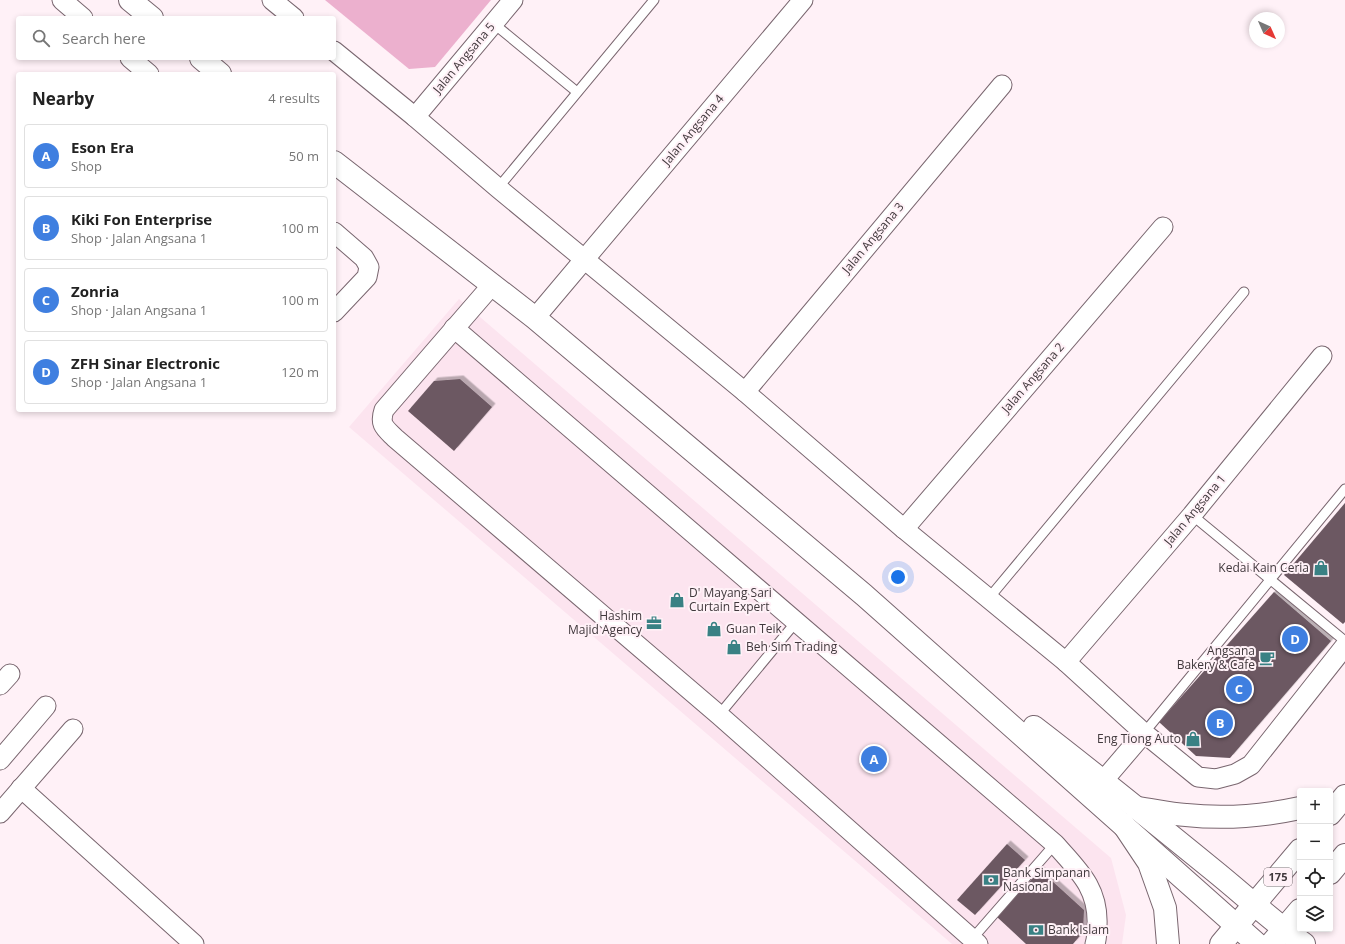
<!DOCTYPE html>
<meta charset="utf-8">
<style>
:root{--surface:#fff;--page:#f2f2f2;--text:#222;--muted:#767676;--line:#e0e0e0;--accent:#398184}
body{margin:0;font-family:"Open Sans",sans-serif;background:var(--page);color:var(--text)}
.controls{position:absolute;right:12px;bottom:12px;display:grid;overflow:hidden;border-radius:4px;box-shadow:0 2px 6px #0003}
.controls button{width:36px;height:36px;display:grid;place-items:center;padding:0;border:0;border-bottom:1px solid var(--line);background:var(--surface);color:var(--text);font:20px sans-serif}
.compass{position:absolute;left:1249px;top:12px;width:36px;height:36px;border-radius:50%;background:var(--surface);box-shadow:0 2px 6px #0003;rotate:135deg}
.you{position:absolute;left:898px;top:577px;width:14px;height:14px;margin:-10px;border:3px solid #fff;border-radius:50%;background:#1a73e8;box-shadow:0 0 0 6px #1a73e833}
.badge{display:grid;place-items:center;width:26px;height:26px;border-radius:50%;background:var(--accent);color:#fff;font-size:13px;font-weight:700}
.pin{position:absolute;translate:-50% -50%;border:2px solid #fff;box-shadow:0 1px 4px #0006}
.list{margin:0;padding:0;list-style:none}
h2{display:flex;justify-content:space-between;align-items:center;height:52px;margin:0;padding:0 16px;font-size:17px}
h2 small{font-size:13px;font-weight:400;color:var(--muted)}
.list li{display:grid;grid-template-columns:26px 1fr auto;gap:12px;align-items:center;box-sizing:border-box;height:64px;margin:0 8px 8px;padding:0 8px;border:1px solid var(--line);border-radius:4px}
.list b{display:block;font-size:15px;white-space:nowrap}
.list p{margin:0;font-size:13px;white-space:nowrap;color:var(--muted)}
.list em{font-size:13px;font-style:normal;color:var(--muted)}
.icon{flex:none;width:22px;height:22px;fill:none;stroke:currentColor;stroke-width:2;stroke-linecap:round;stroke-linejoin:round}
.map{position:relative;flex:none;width:1345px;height:944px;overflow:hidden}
.search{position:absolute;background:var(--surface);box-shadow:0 2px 6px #0003;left:16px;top:16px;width:320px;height:44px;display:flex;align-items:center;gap:10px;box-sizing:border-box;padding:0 14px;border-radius:4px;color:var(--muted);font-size:15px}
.panel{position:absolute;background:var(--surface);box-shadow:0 2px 6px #0003;left:16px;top:72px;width:320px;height:340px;border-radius:4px}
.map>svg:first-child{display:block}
</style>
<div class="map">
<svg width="1345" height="944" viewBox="0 0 1345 944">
<defs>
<filter id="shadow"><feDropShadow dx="3.5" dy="-3.5" stdDeviation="0" flood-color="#0004"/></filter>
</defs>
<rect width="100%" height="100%" fill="#fff1f7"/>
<polygon fill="#fce4ef" points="459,299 1111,858 1126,915 1122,944 952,944 349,427"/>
<polygon fill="#ecb0ce" points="325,0 491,0 435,67 409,69"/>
<g fill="#6c5962" filter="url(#shadow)">
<polygon points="460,379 492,407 454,451 408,411 434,381"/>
<polygon points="1345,503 1345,622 1343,624 1284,575"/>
<polygon points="1274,592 1331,641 1230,758 1196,756 1159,722"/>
<polygon points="1007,844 1025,860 975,915 957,900"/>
<polygon points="1040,870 1084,910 1083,932 1073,944 1026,944 997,917"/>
</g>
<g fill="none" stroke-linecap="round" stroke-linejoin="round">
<g stroke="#79666f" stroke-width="11">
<g id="lane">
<polyline points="493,23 577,92"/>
<polyline points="498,188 654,0"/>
<polyline points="1192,515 1345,641"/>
<polyline points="989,598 1244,292"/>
<polyline points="719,715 796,622"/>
<polyline points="1144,733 1345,489"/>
<polyline points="972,939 1055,844"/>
</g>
</g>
<g stroke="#79666f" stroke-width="21">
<g id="street">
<polyline points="62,0 83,18"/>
<polyline points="272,0 294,18"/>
<polyline points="334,51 415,117 498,188 745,392 904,529 1066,662 1144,733 1198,777 1216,779 1235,774 1251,765 1345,646"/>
<polyline points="130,58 149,74"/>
<polyline points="415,117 513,0"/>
<polyline points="334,232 364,258 369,267 367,277 334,312"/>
<path d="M492,285L384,410C379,425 385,428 395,438L719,715L978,944"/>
<polyline points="535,318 803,0"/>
<path d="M454,328L1055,844C1078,870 1099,888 1097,926C1097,932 1097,938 1095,944"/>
<polyline points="745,392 1002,85"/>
<polyline points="904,529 1163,227"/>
<polyline points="1066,662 1192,515 1322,356"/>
<polyline points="0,685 10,674"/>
<polyline points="0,760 46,706"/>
<polyline points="1103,781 1144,733"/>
<polyline points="21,788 194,944"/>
<polyline points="0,813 73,729"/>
</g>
</g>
<g stroke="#79666f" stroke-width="24">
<g id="secondary">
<polyline points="130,0 152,18"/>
<polyline points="201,58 220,74"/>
<polyline points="334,162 535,318 864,595 1257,944"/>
<path d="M1034,727C1094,773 1153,821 1212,869C1243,894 1272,921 1304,944"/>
</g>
</g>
<g stroke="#79666f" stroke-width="24">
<g id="highway">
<path d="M1137,808C1153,810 1169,814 1186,815C1223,819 1263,816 1300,808"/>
<polyline points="1330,814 1345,796"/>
<polyline points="1123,824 1149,863 1165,908 1168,944"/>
<polyline points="1330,873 1345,855"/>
<polyline points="1221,944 1300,850"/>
<polyline points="1271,944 1300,910"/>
</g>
</g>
<use href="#lane" stroke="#fff" stroke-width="9"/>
<use href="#street" stroke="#fff" stroke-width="19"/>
<use href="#secondary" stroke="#fff" stroke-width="22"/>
<use href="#highway" stroke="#fff" stroke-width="22"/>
</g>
<defs>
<g id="shop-bare" transform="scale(1.2)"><path d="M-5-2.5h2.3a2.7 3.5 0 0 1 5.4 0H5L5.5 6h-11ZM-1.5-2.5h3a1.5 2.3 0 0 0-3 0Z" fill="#398184" stroke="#fff1f7" stroke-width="2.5" paint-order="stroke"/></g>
<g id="office-bare" transform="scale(1.2)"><path d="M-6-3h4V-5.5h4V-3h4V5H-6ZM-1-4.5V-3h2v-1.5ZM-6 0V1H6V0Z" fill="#398184" stroke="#fff1f7" stroke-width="2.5" paint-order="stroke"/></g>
<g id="cafe-bare" transform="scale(1.2)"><path d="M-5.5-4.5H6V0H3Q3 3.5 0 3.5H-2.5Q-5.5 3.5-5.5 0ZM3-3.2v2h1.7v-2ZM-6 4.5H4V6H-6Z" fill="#398184" stroke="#fff1f7" stroke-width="2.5" paint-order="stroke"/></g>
<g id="bank-bare" transform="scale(1.2)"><path d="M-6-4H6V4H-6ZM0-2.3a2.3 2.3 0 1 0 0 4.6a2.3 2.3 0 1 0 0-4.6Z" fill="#398184" stroke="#fff1f7" stroke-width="2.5" paint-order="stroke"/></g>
</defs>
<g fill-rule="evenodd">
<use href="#shop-bare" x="1321" y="568"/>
<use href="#shop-bare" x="677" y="600"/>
<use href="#office-bare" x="654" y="623"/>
<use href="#shop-bare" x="714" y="629"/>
<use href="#shop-bare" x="734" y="647"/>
<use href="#cafe-bare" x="1267" y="658"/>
<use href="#shop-bare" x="1193" y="739"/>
<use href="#bank-bare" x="991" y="880"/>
<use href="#bank-bare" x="1036" y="930"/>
</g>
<g text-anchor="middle" stroke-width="4" stroke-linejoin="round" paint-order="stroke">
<rect fill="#fff1f7" stroke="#797074" stroke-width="1" x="1264" y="868" width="28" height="18" rx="3"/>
<g font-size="11" font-weight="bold" fill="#40383c">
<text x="1278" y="881">175</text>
</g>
<g font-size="12" fill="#40383c" stroke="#fff1f7">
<text transform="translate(464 58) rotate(-50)" y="4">Jalan Angsana 5</text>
<text transform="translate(693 130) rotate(-50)" y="4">Jalan Angsana 4</text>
<text transform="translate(873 238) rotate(-50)" y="4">Jalan Angsana 3</text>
<text transform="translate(1033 378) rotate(-49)" y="4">Jalan Angsana 2</text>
<text transform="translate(1195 510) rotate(-50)" y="4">Jalan Angsana 1</text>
</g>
<g font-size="12" fill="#40383c" stroke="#fff1f7" text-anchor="start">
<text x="1309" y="572" text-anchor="end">Kedai Kain Ceria</text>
<text x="689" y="597">D' Mayang Sari<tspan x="689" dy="14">Curtain Expert</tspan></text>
<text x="642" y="620" text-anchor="end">Hashim<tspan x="642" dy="14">Majid Agency</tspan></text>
<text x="726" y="633">Guan Teik</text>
<text x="746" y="651">Beh Sim Trading</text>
<text x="1255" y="655" text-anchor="end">Angsana<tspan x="1255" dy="14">Bakery &amp; Cafe</tspan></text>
<text x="1181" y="743" text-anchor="end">Eng Tiong Auto</text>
<text x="1003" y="877">Bank Simpanan<tspan x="1003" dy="14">Nasional</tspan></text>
<text x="1048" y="934">Bank Islam</text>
</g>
</g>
</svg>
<div class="controls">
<button>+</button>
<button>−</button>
<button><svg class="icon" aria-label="locate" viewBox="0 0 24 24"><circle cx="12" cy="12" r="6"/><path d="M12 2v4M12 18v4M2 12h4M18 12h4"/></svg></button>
<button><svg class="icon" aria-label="layers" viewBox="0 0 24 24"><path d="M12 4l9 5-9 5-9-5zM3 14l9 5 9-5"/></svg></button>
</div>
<svg class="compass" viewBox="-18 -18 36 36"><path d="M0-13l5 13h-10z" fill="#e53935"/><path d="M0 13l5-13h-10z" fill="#767676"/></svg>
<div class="you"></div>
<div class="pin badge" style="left:874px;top:759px;background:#3f7fe0">A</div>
<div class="pin badge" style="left:1220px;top:723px;background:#3f7fe0">B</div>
<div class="pin badge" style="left:1239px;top:689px;background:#3f7fe0">C</div>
<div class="pin badge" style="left:1295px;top:639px;background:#3f7fe0">D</div>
<div class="search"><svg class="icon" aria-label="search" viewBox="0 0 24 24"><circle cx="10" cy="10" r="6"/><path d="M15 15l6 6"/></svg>Search here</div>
<section class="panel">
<h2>Nearby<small>4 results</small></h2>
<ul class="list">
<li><span class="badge" style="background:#3f7fe0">A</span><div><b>Eson Era</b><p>Shop</p></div><em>50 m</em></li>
<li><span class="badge" style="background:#3f7fe0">B</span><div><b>Kiki Fon Enterprise</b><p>Shop · Jalan Angsana 1</p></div><em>100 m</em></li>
<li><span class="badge" style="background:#3f7fe0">C</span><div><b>Zonria</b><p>Shop · Jalan Angsana 1</p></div><em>100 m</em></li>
<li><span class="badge" style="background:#3f7fe0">D</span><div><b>ZFH Sinar Electronic</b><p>Shop · Jalan Angsana 1</p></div><em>120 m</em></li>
</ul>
</section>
</div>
